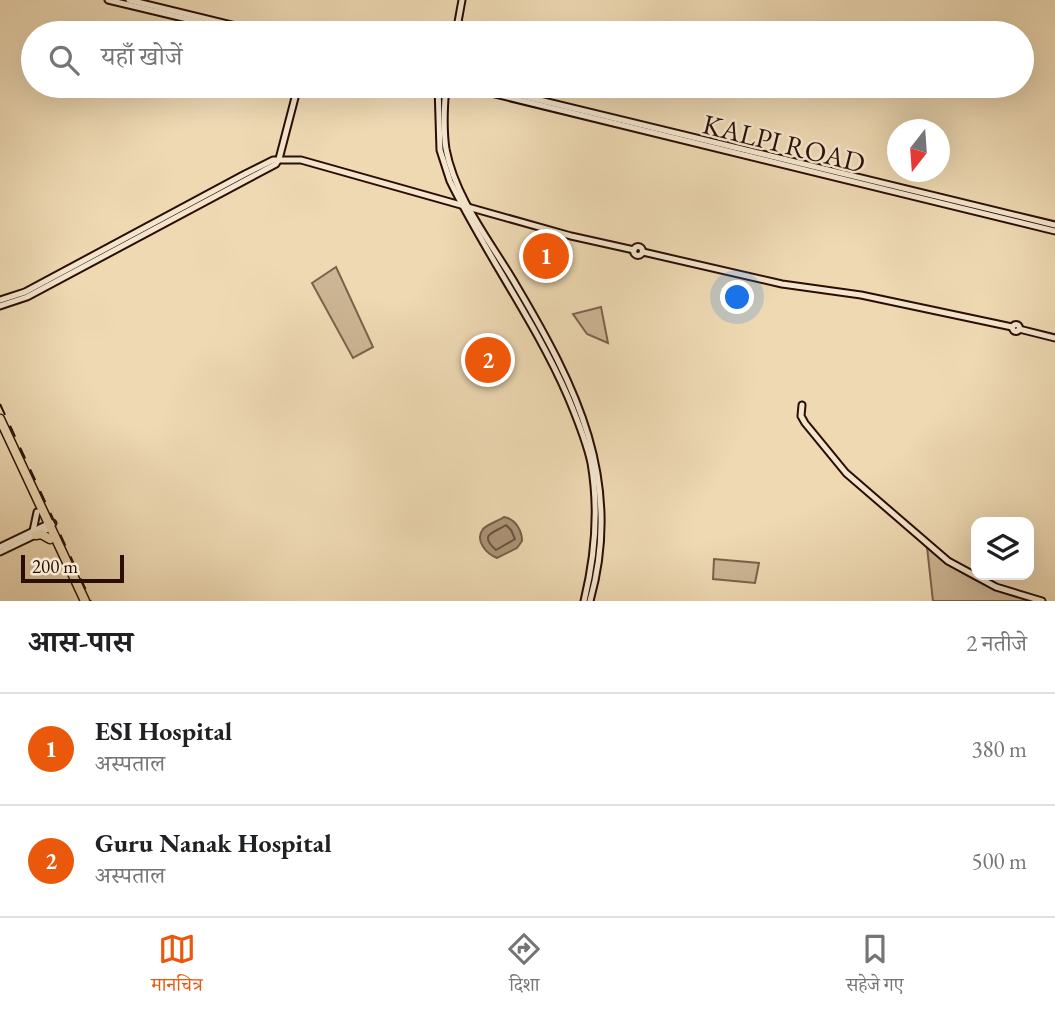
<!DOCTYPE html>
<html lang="hi">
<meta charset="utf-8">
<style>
:root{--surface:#fff;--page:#f6f6f6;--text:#202124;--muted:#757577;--line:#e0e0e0;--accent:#ea580c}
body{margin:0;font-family:"EB Garamond","Noto Serif Devanagari",serif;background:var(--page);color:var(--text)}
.controls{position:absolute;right:21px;bottom:21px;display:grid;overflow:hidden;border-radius:14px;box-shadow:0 7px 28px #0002}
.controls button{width:63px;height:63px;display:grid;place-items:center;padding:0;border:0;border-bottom:2px solid var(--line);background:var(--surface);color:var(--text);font:35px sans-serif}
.compass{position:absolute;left:887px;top:119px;width:63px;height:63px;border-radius:50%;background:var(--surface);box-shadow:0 7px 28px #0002;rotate:197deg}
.scale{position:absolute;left:21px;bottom:18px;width:103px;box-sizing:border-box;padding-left:7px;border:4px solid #2a0e03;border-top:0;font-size:19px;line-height:24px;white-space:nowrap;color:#2a0e03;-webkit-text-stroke:5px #f4e6ce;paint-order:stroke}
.you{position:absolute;left:738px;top:298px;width:24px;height:24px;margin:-18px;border:5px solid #fff;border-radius:50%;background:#1a73e8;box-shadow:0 0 0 10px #1a73e833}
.badge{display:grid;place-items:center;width:46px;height:46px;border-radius:50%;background:var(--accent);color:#fff;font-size:23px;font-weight:700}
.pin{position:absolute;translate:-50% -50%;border:4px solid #fff;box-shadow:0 2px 7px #0006}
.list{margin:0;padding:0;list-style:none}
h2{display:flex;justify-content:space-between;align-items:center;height:91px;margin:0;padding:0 28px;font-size:30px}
h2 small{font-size:23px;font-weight:400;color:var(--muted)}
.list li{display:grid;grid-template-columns:46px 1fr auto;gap:21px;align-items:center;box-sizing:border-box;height:112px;padding:0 28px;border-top:2px solid var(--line)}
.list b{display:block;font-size:26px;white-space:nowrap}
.list p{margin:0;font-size:23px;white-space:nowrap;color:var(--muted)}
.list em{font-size:23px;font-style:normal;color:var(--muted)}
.icon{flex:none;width:38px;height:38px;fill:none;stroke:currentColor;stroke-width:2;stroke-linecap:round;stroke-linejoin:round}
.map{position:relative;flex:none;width:1055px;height:601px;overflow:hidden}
.search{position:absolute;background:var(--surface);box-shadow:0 7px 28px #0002;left:21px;right:21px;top:21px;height:77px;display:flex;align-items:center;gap:18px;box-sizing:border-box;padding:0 24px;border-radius:38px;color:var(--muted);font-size:26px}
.sheet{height:315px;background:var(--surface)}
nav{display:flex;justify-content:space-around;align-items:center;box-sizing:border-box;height:98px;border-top:2px solid var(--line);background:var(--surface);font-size:19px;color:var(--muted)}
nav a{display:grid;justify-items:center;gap:4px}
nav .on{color:var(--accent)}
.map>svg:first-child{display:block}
</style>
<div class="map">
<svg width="1055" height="601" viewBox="0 0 1055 601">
<rect width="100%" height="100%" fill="#eed9b3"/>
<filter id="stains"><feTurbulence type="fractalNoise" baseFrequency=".00286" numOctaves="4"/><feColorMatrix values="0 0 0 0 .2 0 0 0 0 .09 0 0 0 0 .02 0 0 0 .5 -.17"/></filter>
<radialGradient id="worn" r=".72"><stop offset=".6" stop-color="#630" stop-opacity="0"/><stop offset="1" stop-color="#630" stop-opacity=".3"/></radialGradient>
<g fill="#cdb695" stroke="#7c624c" stroke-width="2">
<polygon points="336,267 373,347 353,358 312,283"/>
<polygon points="601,307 608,343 587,334 573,314"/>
<path d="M927,547C958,575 993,590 1032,601H933Z"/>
<polygon points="714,559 759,563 755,583 713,579"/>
</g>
<path fill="#ab9477" stroke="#775e49" stroke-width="2" d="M504,517C516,519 522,531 522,541L517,548L497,558C487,554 474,541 483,529C488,524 498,521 504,517Z"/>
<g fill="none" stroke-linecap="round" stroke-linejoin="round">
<path stroke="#6a513d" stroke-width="2" d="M506,525L511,530L515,539L496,550C478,534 494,533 506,525Z"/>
<g stroke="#2a0e03" stroke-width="9">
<g id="secondary">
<polyline points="108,0 246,33"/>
<polyline points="129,0 265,33"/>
<polyline points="456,33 462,0"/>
<path d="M438,86L440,150L450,181C486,255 535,321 568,397C577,419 586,440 591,463C599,509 595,556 584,601"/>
<path d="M446,86C444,107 443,128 446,149C456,200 491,242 516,285C576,386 624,481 590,601"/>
<polyline points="462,86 1055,231"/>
<polyline points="482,86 1055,225"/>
<circle cx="638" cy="251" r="4.5"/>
<polyline points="643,252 782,284 861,295 1012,327"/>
<polyline points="0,300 25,292 245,174 273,160 301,160 571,236 634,250"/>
<polyline points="0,306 27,297 276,164 279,159 298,86"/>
<circle cx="1016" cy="328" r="3.5"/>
<polyline points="1019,329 1055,338"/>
<polyline points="802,405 801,416 805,423 846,473 948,561 996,587 1042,601"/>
<polyline points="33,531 37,512"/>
<polyline points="0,547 50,523"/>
<polyline points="0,552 50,528 53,523"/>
</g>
</g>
<g stroke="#2a0e03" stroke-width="11">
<g id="highway">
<polyline points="0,419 85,601"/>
<polyline points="36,535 41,534 50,539"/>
</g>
</g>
<use href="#secondary" stroke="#f4e6ce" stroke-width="5"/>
<use href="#highway" stroke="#eed9b3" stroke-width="8"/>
<polyline stroke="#2a0e03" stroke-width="2" stroke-dasharray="12 12" stroke-linecap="butt" points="0,404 91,601"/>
</g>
<g text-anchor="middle" stroke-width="5" stroke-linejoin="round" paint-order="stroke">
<g font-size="28" fill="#2a0e03" stroke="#f4e6ce">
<text transform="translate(784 143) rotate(14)" y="10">KALPI ROAD</text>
</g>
</g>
<rect width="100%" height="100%" filter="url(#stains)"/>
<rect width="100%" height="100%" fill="url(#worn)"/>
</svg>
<div class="controls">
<button><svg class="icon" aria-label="layers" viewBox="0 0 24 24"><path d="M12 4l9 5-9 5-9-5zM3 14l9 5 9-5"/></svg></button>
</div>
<svg class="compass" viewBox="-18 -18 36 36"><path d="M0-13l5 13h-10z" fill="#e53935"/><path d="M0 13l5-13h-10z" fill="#757577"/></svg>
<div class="scale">200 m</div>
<div class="you"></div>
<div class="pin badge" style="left:546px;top:256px">1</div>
<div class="pin badge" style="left:488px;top:360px">2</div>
<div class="search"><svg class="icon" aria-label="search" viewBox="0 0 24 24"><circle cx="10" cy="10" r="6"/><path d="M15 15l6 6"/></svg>यहाँ खोजें</div>
</div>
<section class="sheet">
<h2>आस-पास<small>2 नतीजे</small></h2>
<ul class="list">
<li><span class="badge">1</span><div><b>ESI Hospital</b><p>अस्पताल</p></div><em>380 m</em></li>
<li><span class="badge">2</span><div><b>Guru Nanak Hospital</b><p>अस्पताल</p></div><em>500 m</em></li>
</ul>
</section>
<nav>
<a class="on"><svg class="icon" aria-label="map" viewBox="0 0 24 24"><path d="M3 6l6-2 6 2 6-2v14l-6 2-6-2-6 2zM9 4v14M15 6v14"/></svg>मानचित्र</a>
<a><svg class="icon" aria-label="directions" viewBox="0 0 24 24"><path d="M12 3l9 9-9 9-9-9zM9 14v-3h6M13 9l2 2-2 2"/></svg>दिशा</a>
<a><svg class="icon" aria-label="saved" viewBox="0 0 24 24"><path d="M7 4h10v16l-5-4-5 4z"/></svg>सहेजे गए</a>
</nav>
